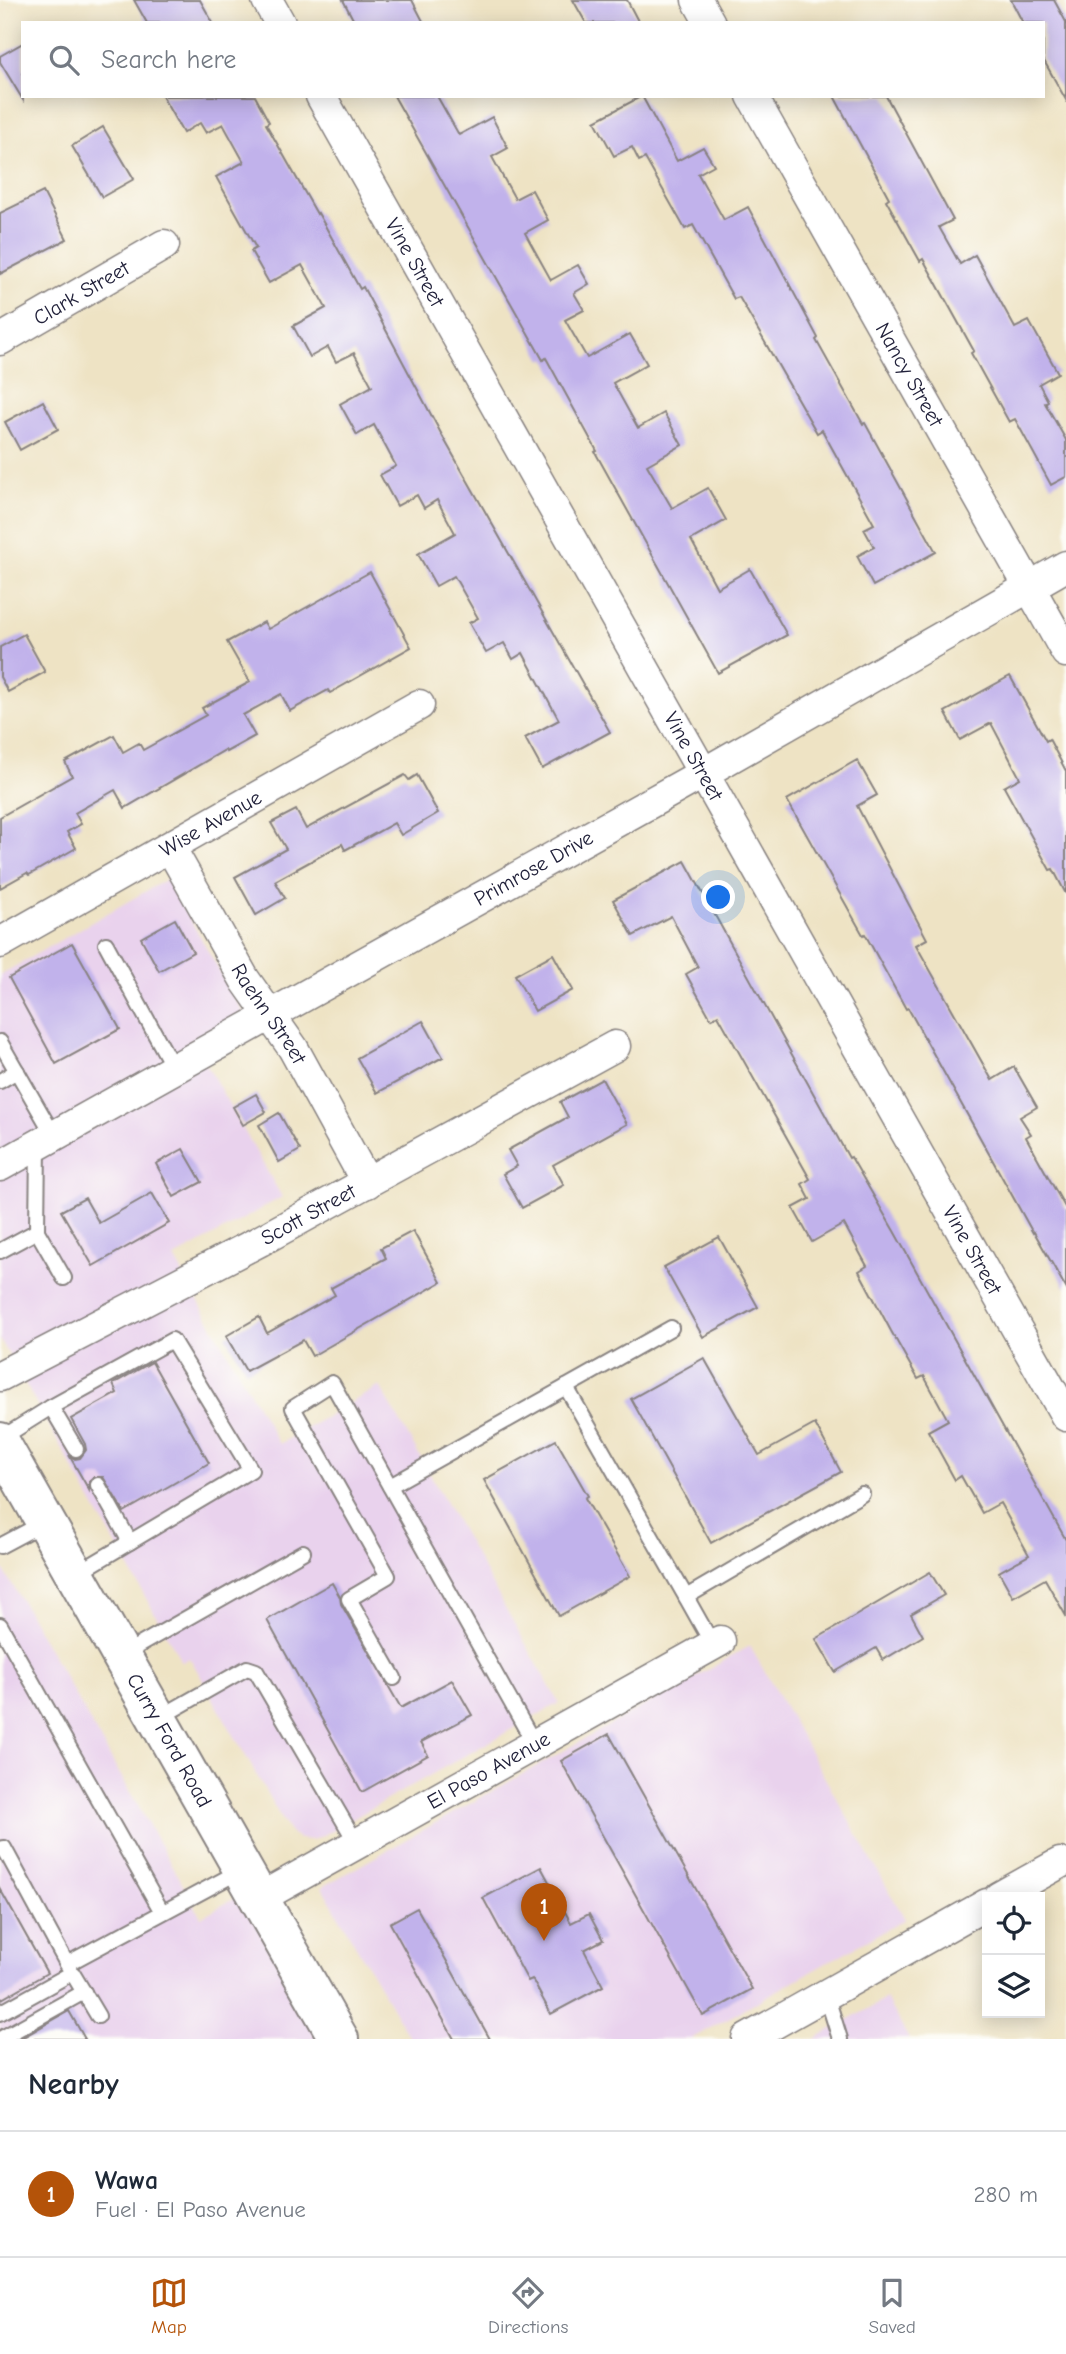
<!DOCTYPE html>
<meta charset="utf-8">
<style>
:root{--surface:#fff;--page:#f6f6f7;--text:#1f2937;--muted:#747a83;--line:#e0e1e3;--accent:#b45309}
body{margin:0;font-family:"Comic Neue",sans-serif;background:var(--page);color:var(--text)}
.controls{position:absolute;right:21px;bottom:21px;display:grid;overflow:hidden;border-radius:0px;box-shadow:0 4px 18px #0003}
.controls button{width:63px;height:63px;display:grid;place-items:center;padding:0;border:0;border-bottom:2px solid var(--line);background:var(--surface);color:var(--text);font:35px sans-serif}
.you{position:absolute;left:719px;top:898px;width:24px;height:24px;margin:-18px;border:5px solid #fff;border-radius:50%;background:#1a73e8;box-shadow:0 0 0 10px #1a73e833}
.badge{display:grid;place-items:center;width:46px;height:46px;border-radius:50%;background:var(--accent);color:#fff;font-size:23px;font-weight:700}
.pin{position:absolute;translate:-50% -58px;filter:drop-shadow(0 2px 4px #0008)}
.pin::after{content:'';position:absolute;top:37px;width:24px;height:21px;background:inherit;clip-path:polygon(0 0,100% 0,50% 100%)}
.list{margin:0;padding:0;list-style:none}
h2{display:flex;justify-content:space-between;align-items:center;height:91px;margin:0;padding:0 28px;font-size:30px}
h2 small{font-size:23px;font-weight:400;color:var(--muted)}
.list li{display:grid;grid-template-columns:46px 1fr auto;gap:21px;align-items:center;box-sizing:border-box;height:126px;padding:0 28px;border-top:2px solid var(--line)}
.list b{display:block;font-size:26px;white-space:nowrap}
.list p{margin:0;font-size:23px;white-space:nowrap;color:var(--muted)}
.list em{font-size:23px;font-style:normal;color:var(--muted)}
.icon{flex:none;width:38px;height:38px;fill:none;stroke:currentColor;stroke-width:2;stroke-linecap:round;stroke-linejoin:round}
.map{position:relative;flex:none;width:1066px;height:2039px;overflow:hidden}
.search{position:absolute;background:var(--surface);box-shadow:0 4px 18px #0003;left:21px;right:21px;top:21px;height:77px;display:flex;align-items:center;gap:18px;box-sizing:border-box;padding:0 24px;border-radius:0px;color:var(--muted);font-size:26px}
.sheet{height:217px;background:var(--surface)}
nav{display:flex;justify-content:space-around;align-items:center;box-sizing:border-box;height:98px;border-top:2px solid var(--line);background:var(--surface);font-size:19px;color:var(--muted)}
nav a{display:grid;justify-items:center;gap:4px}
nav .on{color:var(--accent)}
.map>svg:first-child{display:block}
</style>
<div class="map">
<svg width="1066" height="2039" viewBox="0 0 1066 2039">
<rect width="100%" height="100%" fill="#fdfcf7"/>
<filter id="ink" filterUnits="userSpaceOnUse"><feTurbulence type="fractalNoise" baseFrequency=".0143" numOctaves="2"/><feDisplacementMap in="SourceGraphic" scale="14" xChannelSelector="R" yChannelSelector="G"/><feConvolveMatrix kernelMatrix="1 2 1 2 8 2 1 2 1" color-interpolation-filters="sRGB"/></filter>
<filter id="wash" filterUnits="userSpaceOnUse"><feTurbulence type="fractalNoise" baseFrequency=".00686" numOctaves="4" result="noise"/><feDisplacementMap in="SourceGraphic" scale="28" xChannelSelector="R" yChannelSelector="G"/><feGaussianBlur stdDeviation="1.57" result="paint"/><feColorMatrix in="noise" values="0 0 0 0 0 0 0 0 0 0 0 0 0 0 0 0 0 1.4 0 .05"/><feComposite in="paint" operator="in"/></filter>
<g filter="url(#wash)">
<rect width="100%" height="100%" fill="#eee3c4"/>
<g fill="#e9d2ed">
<polygon points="167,879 251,1026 201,1055 282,1197 174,1258 279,1444 380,1386 559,1703 322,1836 311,1840 300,1839 289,1832 190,1658 182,1662 0,1339 0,975"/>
<polygon points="0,1563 201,1917 253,1888 339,2039 0,2039"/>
<polygon points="750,1646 905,1919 691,2039 410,2039 322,1887"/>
<polygon points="886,1999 909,2039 814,2039"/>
</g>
<g id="blocks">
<g fill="#c1b2eb">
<polygon points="134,0 200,0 213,23 147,23"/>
<polygon points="343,0 412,0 424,23 355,23"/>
<polygon points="573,0 627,0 639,23 586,23"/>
<polygon points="1011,0 1054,0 1066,22 1066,100 1043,59 1043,23 1023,23"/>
<polygon points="23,43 23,100 0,62 0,56"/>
<polygon points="162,96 255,96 269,122 266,124 317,214 318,213 360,289 363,287 444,439 610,732 542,769 525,738 559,720 523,653 513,659 504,643 486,653 469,623 478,618 454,576 436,586 418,554 455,533 437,500 424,508 417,495 397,506 380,475 396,466 374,425 357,435 340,404 372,386 354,353 336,362 328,347 310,357 293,326 326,308 302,265 269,283 251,251 256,248 216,177 244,162 223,124 206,133 200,123 183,133"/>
<polygon points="394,96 437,96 459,135 492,117 508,148 492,157 515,199 532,190 548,220 525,233 551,280 578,265 589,284 574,293 584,310 565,320 587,358 630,334 647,364 613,383 638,428 664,413 682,445 647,465 672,508 708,488 726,520 691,540 717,588 750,569 787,635 718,673 595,452 597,451 546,358 543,360"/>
<polygon points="642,96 677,161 703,147 714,165 698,174 724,220 748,207 818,338 816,340 863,424 865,423 936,552 873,586 857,556 874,547 864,529 874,524 822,430 817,433 739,297 734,299 693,225 685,229 645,158 639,161 632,147 614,156 595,121"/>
<polygon points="834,96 886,96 953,220 939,227 960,264 975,255 1015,328 1029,321 1058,373 1039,384 1048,401 1045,403 1066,440 1066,477 1051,485 1015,419 1009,422 971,353 974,351 923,259 920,261 886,200 889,198"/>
<polygon points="103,127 134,179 102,197 72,146"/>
<polygon points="43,192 67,239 0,274 0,213"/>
<polygon points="43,401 58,429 20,450 5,422"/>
<polygon points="370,572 411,647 330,693 328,690 290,711 281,694 243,715 255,736 226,752 225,750 125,808 115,790 75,813 81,824 67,832 76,848 29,875 27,873 0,888 0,817 72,776 65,762 114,735 123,752 139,743 143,750 206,715 202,708 250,682 227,642 264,622 268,629"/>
<polygon points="24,634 45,672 8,692 0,677 0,647"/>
<polygon points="1010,676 1046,741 1049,739 1066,771 1066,894 1053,869 1050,870 1004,787 1020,778 991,723 960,740 945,712"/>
<polygon points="857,760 877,795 857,806 927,939 916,945 992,1080 1014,1067 1037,1107 1020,1117 1031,1134 1026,1137 1066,1209 1066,1288 1034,1232 1033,1233 908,1008 906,1009 865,934 863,935 787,800"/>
<polygon points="405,775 409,780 417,775 438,813 401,835 394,823 345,850 342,844 275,881 285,898 256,915 235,877 286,849 271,823 296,810 306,829"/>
<polygon points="685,861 849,1158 851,1157 894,1231 1066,1540 1066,1616 1045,1579 1013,1597 999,1572 1029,1555 1000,1503 982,1513 961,1476 955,1480 928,1431 948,1420 924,1376 918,1379 891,1331 859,1271 867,1266 844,1224 812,1242 793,1208 810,1199 802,1184 810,1179 718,1015 711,1019 686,974 698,967 671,916 633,936 613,900"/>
<polygon points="175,919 193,952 159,971 141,938"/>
<polygon points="72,943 120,1029 56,1064 9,978"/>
<polygon points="553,954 573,990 535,1011 515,975"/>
<polygon points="423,1021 443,1057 377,1093 357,1058"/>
<polygon points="602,1079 627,1124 553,1165 564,1185 522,1208 503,1174 517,1166 508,1150 568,1117 560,1102"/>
<polygon points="256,1094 266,1112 243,1125 233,1107"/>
<polygon points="279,1113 300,1150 279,1162 259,1125"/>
<polygon points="183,1149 202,1182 174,1197 156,1164"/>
<polygon points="152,1193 169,1223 93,1266 61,1211 85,1198 99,1223"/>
<polygon points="413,1231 441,1282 312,1356 303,1340 246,1371 226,1336 259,1317 267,1333 335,1295 331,1288 386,1258 381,1248"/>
<polygon points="719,1237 758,1307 703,1337 664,1267"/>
<polygon points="704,1358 759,1455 815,1424 841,1472 711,1543 631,1399"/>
<polygon points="152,1362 209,1463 124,1512 103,1477 93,1477 89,1481 89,1490 69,1455 75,1459 80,1458 86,1450 85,1444 71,1419 117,1393 113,1384"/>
<polygon points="556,1440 588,1496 585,1498 630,1576 559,1616 484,1480"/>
<polygon points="930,1572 944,1595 911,1614 923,1636 883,1660 876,1648 835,1672 816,1639"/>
<polygon points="332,1583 340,1597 341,1604 401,1708 452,1680 472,1715 421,1742 428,1755 362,1792 267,1620"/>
<polygon points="609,1734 752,1989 703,2016 561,1761"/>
<polygon points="541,1867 571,1923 589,1914 603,1940 584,1950 603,1986 551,2014 532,1979 528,1981 483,1898"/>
<polygon points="0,1889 47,1973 0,2000"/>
<polygon points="417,1908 490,2039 454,2039 390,1923"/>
<polygon points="69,2011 85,2039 20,2039"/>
</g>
</g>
</g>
<g filter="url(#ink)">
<use href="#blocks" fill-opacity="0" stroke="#888280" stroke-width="2"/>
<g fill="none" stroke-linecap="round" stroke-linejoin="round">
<g stroke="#888280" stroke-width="18">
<g id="lane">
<polyline points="106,944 174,1069"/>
<polyline points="0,1042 54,1136"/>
<polyline points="0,1081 17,1071"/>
<polyline points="37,1231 64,1278"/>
<polyline points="0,1251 37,1231 38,1145"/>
<polyline points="671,1328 566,1387 686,1597"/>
<polyline points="51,1407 76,1449"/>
<polyline points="0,1439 51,1407 172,1340 251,1470 76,1574"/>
<polyline points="98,1485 130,1542"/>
<polyline points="390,1486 566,1387"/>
<polyline points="0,1546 45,1522"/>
<polyline points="0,1625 162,1912"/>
<polyline points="713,1645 686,1597 862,1494"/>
<polyline points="122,1655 303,1552"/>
<polyline points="394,1678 349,1599 388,1576 293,1408 332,1383 535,1745"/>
<polyline points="157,1719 247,1668 256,1671 357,1844"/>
<polyline points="0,1849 4,1848 67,1964 98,2016"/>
<polyline points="67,1964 240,1871"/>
<polyline points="826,1994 840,2039"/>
<polyline points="0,2013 72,1973"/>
<polyline points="0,2039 84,1992"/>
</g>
</g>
<g stroke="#888280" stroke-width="33">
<g id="street">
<polyline points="267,0 280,23"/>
<polyline points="697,0 710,23"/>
<path id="s1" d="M321,96L1066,1416"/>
<path id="s2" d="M752,96L1066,652"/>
<path id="s3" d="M0,340L164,245"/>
<path id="s4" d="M170,847L245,980L293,1048L367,1183"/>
<path id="s5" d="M0,943L419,705"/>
<path id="s6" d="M0,1166L702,774L1066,566"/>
<path id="s7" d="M0,1376L260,1241L615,1046"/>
<polyline points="999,1897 1060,1863"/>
<path id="s8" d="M258,1899L720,1641"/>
<polyline points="747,2039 987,1904"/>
</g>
</g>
<g stroke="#888280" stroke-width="42">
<g id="secondary">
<path id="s9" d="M0,1442L339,2039"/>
</g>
</g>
<use href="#lane" stroke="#fff" stroke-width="14"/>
<use href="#street" stroke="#fff" stroke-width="30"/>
<use href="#secondary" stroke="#fff" stroke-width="38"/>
</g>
</g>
<g text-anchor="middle" stroke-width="5" stroke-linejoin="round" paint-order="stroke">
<g font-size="21" fill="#22223b" stroke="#fdfcf7">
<text dy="7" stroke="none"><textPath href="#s1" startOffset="191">Vine Street</textPath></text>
<text dy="7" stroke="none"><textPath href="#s3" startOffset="94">Clark Street</textPath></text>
<text dy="7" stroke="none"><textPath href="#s2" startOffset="320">Nancy Street</textPath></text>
<text dy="7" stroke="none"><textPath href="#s1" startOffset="758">Vine Street</textPath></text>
<text dy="7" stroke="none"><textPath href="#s5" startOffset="242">Wise Avenue</textPath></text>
<text dy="7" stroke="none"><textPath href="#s6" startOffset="611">Primrose Drive</textPath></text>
<text dy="7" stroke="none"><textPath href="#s4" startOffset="194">Raehn Street</textPath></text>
<text dy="7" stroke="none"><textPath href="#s7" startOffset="348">Scott Street</textPath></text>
<text dy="7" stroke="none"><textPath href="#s1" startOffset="1325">Vine Street</textPath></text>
<text dy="7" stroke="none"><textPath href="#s9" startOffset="343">Curry Ford Road</textPath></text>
<text dy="7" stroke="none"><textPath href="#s8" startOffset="264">El Paso Avenue</textPath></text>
</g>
</g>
</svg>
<div class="controls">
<button><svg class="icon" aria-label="locate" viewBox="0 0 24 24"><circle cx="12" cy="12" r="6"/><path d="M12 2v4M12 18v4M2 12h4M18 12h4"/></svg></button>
<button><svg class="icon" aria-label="layers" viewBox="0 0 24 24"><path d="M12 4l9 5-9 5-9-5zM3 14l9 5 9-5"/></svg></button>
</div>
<div class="you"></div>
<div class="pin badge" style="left:544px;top:1941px">1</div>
<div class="search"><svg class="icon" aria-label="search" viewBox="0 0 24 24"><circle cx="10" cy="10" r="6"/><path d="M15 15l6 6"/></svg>Search here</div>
</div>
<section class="sheet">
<h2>Nearby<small></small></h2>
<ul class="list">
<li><span class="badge">1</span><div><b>Wawa</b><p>Fuel · El Paso Avenue</p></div><em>280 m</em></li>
</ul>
</section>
<nav>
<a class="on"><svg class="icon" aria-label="map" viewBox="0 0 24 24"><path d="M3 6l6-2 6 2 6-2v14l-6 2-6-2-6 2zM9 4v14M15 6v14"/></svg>Map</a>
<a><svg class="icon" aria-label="directions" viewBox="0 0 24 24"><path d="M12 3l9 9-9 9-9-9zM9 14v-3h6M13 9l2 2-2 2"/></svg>Directions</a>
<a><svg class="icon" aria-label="saved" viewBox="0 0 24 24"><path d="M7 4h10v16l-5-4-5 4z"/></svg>Saved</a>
</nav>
